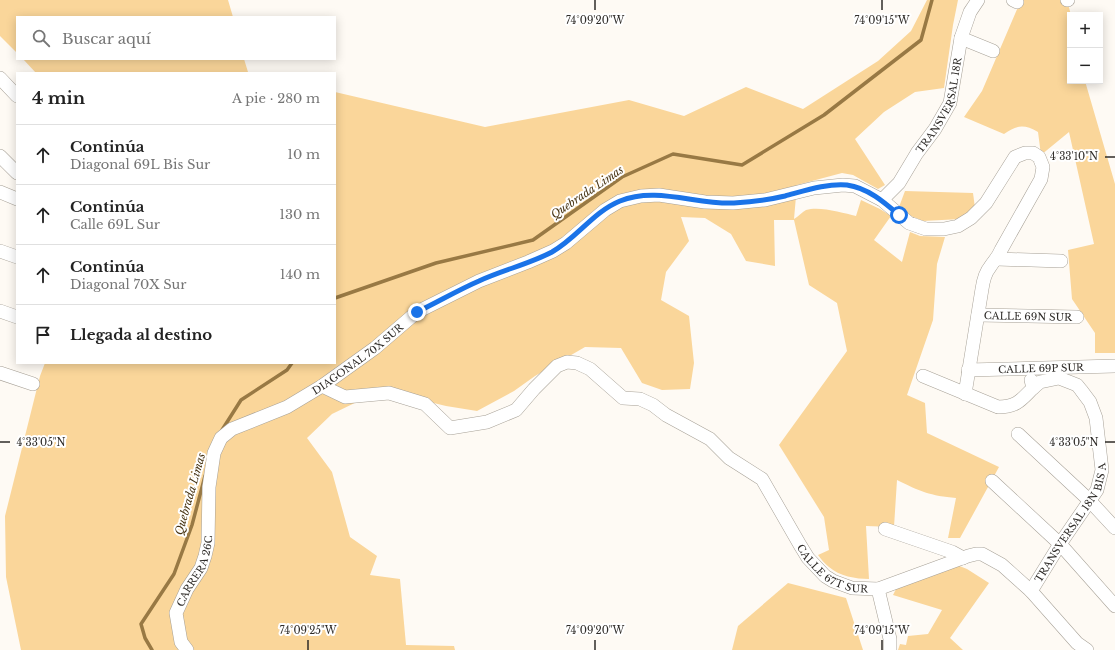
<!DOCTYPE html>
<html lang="es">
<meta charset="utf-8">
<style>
:root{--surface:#fff;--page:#f2f2f2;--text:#222;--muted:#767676;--line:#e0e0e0}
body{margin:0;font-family:"Libre Baskerville",serif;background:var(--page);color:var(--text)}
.controls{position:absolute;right:12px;top:12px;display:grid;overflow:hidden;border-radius:0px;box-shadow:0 2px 10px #0003}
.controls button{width:36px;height:36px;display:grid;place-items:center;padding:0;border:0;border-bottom:1px solid var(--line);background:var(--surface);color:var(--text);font:20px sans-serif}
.stop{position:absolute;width:12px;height:12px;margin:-9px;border:3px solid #1a73e8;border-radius:50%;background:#fff}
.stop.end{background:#1a73e8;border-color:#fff;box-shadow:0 1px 4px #0008}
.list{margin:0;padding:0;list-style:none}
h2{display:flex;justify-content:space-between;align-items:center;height:52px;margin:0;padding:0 16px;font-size:17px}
h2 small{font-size:13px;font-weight:400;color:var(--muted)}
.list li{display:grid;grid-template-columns:26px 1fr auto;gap:12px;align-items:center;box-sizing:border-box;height:60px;padding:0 16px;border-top:1px solid var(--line)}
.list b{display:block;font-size:15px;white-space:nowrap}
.list p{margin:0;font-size:13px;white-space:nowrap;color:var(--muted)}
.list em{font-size:13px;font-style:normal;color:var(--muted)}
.icon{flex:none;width:22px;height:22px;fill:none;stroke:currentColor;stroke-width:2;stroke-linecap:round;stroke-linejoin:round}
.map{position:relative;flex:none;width:1115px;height:650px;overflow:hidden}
.search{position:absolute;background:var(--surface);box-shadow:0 2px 10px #0003;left:16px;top:16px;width:320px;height:44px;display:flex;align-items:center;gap:10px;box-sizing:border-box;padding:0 14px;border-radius:0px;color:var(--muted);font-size:15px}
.panel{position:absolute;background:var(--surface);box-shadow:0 2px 10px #0003;left:16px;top:72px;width:320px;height:292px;border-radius:0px}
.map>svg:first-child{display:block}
</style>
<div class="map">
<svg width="1115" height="650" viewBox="0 0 1115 650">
<rect width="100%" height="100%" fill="#fefaf4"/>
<g fill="#fad69a">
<polygon points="0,0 228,0 233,17 17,17 17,53 0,36"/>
<path d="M927,0H958L953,25L944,88L915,92L884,112L855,139L885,185L878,189L853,175L842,173L797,185L794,219C798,217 802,212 806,210C820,206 843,213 856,216L861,200L880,209L891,216L874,240L902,262L910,232L920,236L945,237L937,264L933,320L907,395L925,403L927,433L999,467L960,538H948L956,498C931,496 919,491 897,480L894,527L866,526L869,579C856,579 839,576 829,567C825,564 821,559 818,555L829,550L824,517L779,445L847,351L837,303L809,285L794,220H774L775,266L746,261L731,234L705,218L681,217L689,241L666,272L661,300L689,316L694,363L690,389L662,390L642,383L621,348L585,347L535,376L514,391L477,411L446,406L393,393L365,398L332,414L307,438L332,472L350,537L377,556L370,575L400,579L406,645L454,646L455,650H21L6,577L5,516L40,376L45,363H335V92L485,127L629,100L684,116L746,87L803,109L878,61L911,31Z"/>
<path d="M1021,0H1067L1071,15L1070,81H1085L1115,184V353H1095V333L1072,299L1068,250L1094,244L1069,132L1041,155L1038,132C1024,124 1017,125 1004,134L964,117L982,91Z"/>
<polygon points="23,59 244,59 248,72 253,73 36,73"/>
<polygon points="905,191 973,193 975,208 961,219 923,221 911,216 899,207"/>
<polygon points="952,563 967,569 989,583 950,638 963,650 898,650 900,644 906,645 908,636 928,634 942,610 893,595 896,589"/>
<polygon points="788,583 846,598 863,650 732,650 738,626"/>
</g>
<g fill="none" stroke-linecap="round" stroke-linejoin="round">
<g stroke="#987944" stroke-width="3.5">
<polyline points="335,298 436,263 533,240 622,177 673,154 742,165 824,115 921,40 932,0"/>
<polyline points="222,430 241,400 287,370 292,363"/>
<polyline points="152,650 145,638 141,624 174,574 192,525 205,476"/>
</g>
<g stroke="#a7a197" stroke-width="14">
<g id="minor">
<polyline points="1013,0 1017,2"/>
<polyline points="1067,0 1068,0"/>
<polyline points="961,38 993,51"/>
<polyline points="0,78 17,96"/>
<polyline points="0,156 17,173"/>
<polyline points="0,192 17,199"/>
<path id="s1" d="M882,200L899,183L917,153L935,129L950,103L961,38L970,12L978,0"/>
<polyline points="0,251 17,257"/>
<polyline points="997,259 1061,261"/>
<polyline points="0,311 17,317"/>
<path id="s2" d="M978,315L1077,317"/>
<path id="s3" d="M968,370L1115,366"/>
<polyline points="0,373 33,384"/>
<path d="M923,376L998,407C1017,407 1021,400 1033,388L1031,380"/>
<path id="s4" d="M322,386L345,397L389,393L425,404L450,428L487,422L516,410L534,389L557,366L567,362L577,363L590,369L623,398L640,399L653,405L666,415L710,439L729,458L762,479L800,545L808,558L825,576L833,581L852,588L878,589L968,556L976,554H982L1002,565L1031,591L1077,643L1087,650"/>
<polyline points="1018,434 1089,500 1115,528"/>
<polyline points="992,481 1060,544 1115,606"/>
<polyline points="885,529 952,552 963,558"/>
<polyline points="878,589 890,639 890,650"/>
<path id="s5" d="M1031,591L1060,544L1097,490L1102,470L1096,418L1090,402L1081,390L1077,385L1059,378L1040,382L1033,388"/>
<path id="s6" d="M187,650L181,642L176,613L187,589L201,568L205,556L208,543L209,487L214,453L221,438L232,429L287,407L322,386L375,348L417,312L479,281L528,262L553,251L566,243L605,210L620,201L641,196L659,195L705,202L733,203L765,200L814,188L843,185L855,186L882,200L909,223L926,229H944L958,226L971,218L986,203L1015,157L1025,153H1033L1039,157L1043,167L1041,179L1001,250C997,259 995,259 990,267C985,273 983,282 982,289L965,394"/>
</g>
</g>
<use href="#minor" stroke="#fff" stroke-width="13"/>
</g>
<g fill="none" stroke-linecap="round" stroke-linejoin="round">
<path stroke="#1a73e8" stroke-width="5" d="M417,312C438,302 458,290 479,281C503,270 529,264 552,252C577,238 593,212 620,201C656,186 697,205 734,203C751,202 768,200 785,196C804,191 828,183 847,185C868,188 884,202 899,215"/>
</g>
<path fill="none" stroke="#2f2c29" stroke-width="1.5" d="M595,0V10M882,0V10M1105,157H1115M0,442H10M1105,442H1115M308,640V650M595,640V650M882,640V650"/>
<g text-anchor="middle" stroke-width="4" stroke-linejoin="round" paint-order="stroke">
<g font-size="10" fill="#2f2c29" stroke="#fff">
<text dy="4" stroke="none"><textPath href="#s1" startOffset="113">TRANSVERSAL 18R</textPath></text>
<text dy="4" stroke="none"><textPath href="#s2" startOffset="50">CALLE 69N SUR</textPath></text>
<text dy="4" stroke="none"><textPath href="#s6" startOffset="383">DIAGONAL 70X SUR</textPath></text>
<text dy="4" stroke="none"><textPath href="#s3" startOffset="73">CALLE 69P SUR</textPath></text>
<text dy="4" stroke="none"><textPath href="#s5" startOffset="80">TRANSVERSAL 18N BIS A</textPath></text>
<text dy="4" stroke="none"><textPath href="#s4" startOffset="633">CALLE 67T SUR</textPath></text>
<text dy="4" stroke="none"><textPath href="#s6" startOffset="86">CARRERA 26C</textPath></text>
</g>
<g font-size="11" font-style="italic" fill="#483514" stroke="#fff">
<text transform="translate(587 192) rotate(-34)" y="4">Quebrada Limas</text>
<text transform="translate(190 494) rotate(-74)" y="4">Quebrada Limas</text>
</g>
</g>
<g font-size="10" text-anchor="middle" fill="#2f2c29" stroke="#fff" stroke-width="4" stroke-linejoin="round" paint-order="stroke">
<text x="595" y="24">74°09'20"W</text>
<text x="882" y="24">74°09'15"W</text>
<text x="1074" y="160">4°33'10"N</text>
<text x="41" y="446">4°33'05"N</text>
<text x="1074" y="446">4°33'05"N</text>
<text x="308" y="634">74°09'25"W</text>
<text x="595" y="634">74°09'20"W</text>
<text x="882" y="634">74°09'15"W</text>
</g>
</svg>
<div class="controls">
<button>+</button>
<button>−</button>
</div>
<div class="stop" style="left:899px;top:215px"></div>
<div class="stop end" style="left:417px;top:312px"></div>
<div class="search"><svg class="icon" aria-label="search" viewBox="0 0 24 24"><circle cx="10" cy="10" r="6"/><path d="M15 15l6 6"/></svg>Buscar aquí</div>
<section class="panel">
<h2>4 min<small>A pie · 280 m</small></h2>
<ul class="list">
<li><svg class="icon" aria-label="ahead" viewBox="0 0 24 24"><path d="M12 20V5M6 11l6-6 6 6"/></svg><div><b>Continúa</b><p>Diagonal 69L Bis Sur</p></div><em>10 m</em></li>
<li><svg class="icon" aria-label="ahead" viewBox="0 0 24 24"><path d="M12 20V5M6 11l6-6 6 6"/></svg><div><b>Continúa</b><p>Calle 69L Sur</p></div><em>130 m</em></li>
<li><svg class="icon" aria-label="ahead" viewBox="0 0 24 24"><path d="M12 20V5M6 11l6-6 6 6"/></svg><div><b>Continúa</b><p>Diagonal 70X Sur</p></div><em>140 m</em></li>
<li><svg class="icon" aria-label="arrive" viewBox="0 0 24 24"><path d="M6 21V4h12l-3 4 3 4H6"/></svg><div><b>Llegada al destino</b></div></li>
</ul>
</section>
</div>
